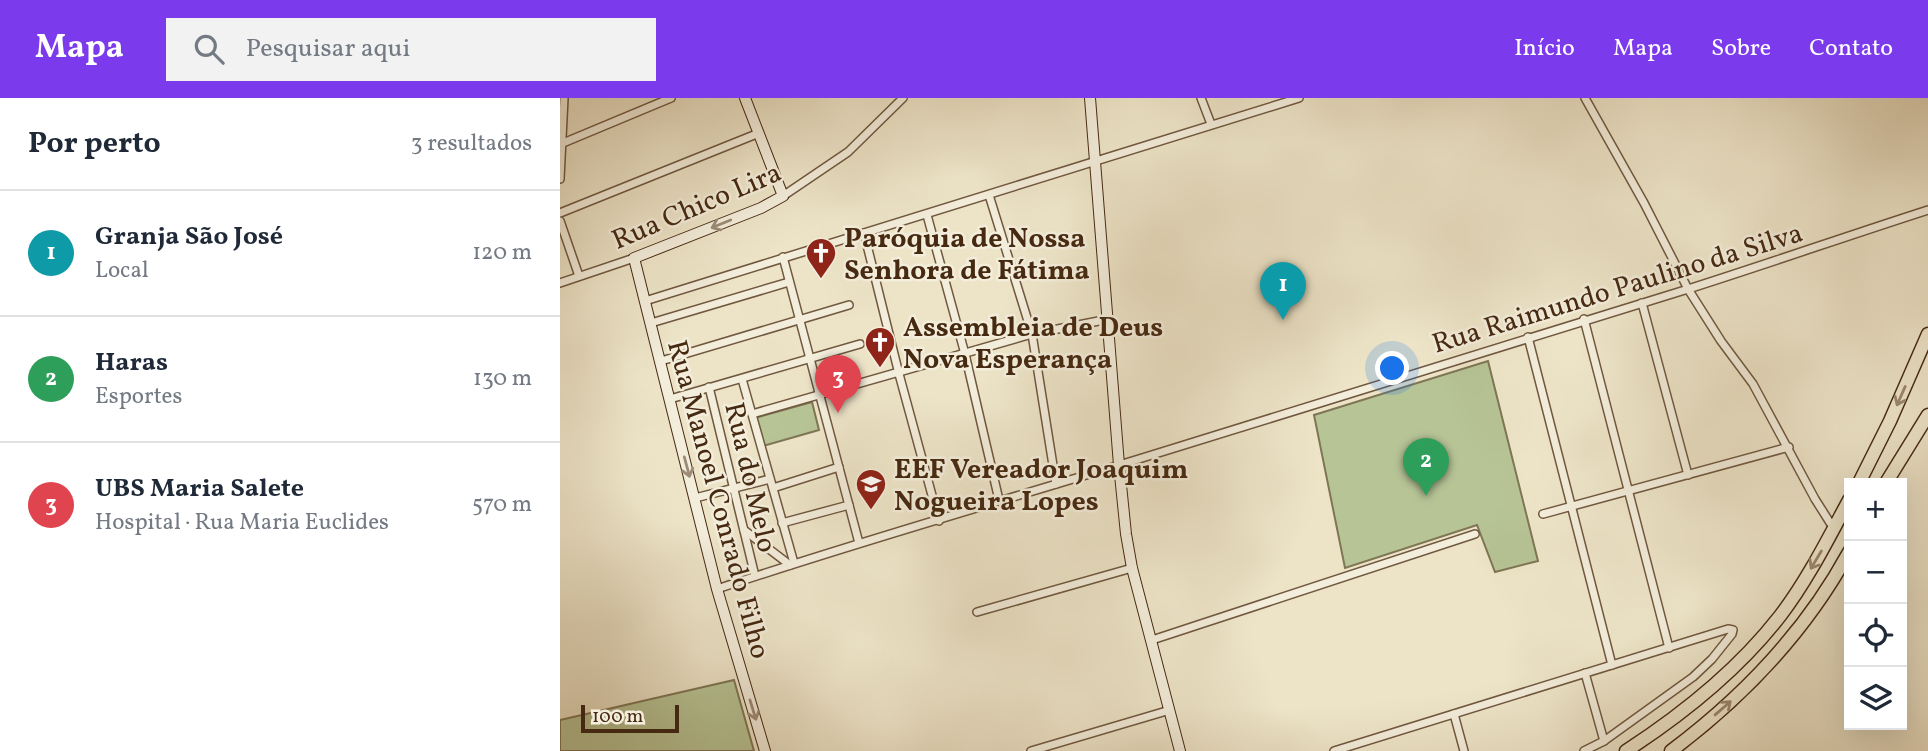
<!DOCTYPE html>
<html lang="pt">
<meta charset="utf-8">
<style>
:root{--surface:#fff;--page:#f2f2f3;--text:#1f2937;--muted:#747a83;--line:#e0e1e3;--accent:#7c3aed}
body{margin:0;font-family:Vollkorn,serif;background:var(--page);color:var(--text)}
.controls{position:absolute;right:21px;bottom:21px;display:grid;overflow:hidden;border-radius:0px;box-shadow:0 7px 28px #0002}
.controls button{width:63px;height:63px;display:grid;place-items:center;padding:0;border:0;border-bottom:2px solid var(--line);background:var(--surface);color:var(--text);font:35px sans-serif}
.scale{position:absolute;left:21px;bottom:18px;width:98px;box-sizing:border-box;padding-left:7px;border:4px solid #462911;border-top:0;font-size:19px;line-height:24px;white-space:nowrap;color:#462911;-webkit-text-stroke:5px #f3eddb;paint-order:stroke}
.you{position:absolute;left:833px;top:271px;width:24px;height:24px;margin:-18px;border:5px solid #fff;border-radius:50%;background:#1a73e8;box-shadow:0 0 0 10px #1a73e833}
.badge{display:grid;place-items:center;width:46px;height:46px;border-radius:50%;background:var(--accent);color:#fff;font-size:23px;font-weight:700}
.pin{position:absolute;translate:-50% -58px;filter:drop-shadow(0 2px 4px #0008)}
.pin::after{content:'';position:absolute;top:37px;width:24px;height:21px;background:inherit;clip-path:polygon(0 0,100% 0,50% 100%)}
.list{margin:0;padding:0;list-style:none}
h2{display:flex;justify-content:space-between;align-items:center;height:91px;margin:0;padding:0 28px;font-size:30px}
h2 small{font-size:23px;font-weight:400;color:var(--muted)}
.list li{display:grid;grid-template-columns:46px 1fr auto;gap:21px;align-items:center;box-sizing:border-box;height:126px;padding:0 28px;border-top:2px solid var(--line)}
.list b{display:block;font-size:26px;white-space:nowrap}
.list p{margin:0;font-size:23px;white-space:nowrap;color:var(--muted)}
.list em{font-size:23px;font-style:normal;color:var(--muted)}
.icon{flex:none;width:38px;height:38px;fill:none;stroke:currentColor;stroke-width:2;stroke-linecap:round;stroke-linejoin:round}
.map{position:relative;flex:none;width:1368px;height:653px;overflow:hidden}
header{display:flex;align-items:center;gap:42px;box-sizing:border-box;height:98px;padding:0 35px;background:var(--accent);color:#fff}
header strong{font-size:33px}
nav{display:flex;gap:38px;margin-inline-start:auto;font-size:24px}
.search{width:490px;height:63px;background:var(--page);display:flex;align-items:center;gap:18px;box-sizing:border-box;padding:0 24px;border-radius:0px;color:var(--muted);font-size:26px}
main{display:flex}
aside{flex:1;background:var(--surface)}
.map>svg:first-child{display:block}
</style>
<header>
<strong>Mapa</strong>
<div class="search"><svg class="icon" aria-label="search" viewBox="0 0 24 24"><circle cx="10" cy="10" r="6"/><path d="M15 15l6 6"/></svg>Pesquisar aqui</div>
<nav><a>Início</a><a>Mapa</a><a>Sobre</a><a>Contato</a></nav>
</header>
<main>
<aside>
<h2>Por perto<small>3 resultados</small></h2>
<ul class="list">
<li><span class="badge" style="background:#0f9aa8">1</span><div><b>Granja São José</b><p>Local</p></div><em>120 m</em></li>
<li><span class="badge" style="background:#2e9e5b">2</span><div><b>Haras</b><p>Esportes</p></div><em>130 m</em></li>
<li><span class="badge" style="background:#e0444e">3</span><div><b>UBS Maria Salete</b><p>Hospital · Rua Maria Euclides</p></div><em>570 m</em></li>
</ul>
</aside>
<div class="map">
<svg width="1368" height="653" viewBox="0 0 1368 653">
<rect width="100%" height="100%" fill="#ede4c8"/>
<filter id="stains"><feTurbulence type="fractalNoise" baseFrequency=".00286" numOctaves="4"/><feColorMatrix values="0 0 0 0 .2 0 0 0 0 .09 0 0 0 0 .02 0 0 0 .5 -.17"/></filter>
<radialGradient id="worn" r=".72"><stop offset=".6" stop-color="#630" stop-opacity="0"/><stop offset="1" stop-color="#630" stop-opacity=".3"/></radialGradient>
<g fill="#b7c496" stroke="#7e7654" stroke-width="2">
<polygon points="928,263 978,463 935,474 917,427 785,470 754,317"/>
<polygon points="252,304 259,332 203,348 195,320"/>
<polygon points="174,582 194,653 0,653 0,622"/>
</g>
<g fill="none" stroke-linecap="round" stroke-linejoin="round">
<g stroke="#70583f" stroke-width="10">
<g id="street">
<polyline points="641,0 651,26"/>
<polyline points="1025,0 1084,105 1128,191 1161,243 1193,286 1255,401 1274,431"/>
<polyline points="3,45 111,0"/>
<polyline points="0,81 4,0"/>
<polyline points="429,97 472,236 496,386"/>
<polyline points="223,98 288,54 343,0"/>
<polyline points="0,115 199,35"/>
<polyline points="367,117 405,256 439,402"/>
<polyline points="0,123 19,178"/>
<polyline points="304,135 339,276 379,423"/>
<polyline points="223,159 299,445"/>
<polyline points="0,185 74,160"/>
<polyline points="85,203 739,0"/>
<polyline points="1082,205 1128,377"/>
<polyline points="1024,221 1109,550"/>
<polyline points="91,225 229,184"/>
<polyline points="968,239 1052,567"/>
<polyline points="101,263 289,207"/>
<polyline points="182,281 234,465"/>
<polyline points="149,289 195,478"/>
<polyline points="110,301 300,246"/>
<polyline points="192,316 472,236 549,221"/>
<polyline points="213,390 279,369"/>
<polyline points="135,400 210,381"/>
<polyline points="983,416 1229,349"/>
<polyline points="222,425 289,407"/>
<polyline points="184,432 230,467"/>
<path d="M157,491C306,441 457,399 608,352C780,298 953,246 1125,192C1207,166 1287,138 1368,112"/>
<polyline points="417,514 572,470"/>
<polyline points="592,542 915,436"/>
<polyline points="1025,575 1044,643"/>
<polyline points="894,616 904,653"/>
<polyline points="471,653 610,612"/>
<polyline points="774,653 1168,531 1173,532 1172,536 1152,561 1133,579 1044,643 1024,653"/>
</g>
</g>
<g stroke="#462911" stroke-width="12">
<g id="secondary">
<polyline points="185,0 223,98 201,110 74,160 157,491 205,653"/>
<polyline points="530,0 559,367 566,436 572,470 620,653"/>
</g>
</g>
<g stroke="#462911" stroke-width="15">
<g id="highway">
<polyline points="1299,385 1330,323 1368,236"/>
<polyline points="1326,385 1368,317"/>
<path d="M1066,653C1123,616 1178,572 1220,518C1247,483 1268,441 1289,402"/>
<path d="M1111,653C1183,599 1246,533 1289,454"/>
</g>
</g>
<use href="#street" stroke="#f3eddb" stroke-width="7"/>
<use href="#secondary" stroke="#f3eddb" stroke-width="10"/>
<use href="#highway" stroke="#ede4c8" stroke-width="12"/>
</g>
<defs><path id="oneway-shaft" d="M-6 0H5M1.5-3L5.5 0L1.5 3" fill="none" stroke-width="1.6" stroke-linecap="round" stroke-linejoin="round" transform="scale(1.75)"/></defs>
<g stroke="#9c8b76">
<use href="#oneway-shaft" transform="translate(161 126) rotate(158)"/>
<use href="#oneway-shaft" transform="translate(127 369) rotate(75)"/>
<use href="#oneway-shaft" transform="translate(193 612) rotate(73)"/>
</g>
<g stroke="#9a866c">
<use href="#oneway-shaft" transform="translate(1341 298) rotate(114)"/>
<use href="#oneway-shaft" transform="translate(1256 462) rotate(121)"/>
<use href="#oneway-shaft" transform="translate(1163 610) rotate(-41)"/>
</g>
<defs>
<g id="church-pin" transform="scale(1.575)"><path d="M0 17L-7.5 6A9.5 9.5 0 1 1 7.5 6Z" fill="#8f2418" stroke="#f3eddb"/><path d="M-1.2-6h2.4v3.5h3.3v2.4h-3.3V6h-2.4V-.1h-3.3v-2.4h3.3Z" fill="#fff"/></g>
<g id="school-pin" transform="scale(1.575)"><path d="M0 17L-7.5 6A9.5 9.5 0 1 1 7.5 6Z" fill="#8f2418" stroke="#f3eddb"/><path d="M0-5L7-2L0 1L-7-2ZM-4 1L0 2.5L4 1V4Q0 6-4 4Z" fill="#fff"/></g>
</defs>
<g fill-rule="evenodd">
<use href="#church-pin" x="261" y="155"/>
<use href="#church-pin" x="320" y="244"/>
<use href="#school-pin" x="311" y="386"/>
</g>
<g text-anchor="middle" stroke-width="5" stroke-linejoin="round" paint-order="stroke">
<g font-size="28" fill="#462911" stroke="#f3eddb">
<text transform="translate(136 107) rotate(-23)" y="10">Rua Chico Lira</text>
<text transform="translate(1057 189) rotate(-17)" y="10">Rua Raimundo Paulino da Silva</text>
<text transform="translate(192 379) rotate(77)" y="10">Rua do Melo</text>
<text transform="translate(160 401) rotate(75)" y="10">Rua Manoel Conrado Filho</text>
</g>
<g font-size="28" font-weight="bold" fill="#462911" stroke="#f3eddb" text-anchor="start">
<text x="284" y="149">Paróquia de Nossa<tspan x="284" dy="32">Senhora de Fátima</tspan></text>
<text x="343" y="238">Assembleia de Deus<tspan x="343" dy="32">Nova Esperança</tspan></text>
<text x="334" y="380">EEF Vereador Joaquim<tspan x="334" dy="32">Nogueira Lopes</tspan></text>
</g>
</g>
<rect width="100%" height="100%" filter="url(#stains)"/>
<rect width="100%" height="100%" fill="url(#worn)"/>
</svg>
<div class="controls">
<button>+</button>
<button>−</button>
<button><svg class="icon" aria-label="locate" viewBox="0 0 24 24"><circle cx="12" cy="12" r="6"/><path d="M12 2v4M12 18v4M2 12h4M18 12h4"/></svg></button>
<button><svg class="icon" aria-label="layers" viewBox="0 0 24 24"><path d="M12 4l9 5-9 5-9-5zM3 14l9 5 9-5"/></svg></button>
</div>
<div class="scale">100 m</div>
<div class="you"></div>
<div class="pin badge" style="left:723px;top:222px;background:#0f9aa8">1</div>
<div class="pin badge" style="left:866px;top:398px;background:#2e9e5b">2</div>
<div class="pin badge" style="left:278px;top:315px;background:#e0444e">3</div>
</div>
</main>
